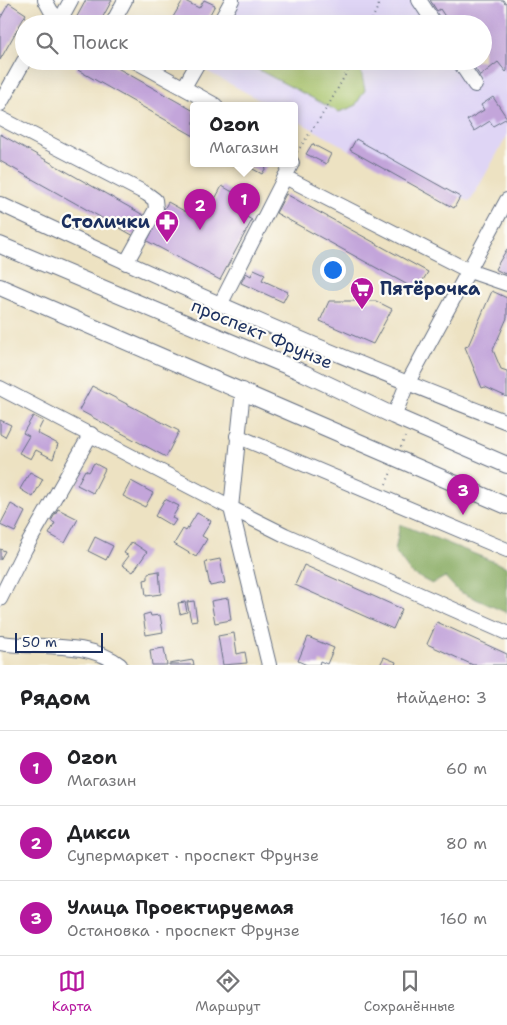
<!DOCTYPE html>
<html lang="ru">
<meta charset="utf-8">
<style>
:root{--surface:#fff;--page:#f2f2f2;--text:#202124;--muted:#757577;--line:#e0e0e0;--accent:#b5179e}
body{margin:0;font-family:"Shantell Sans",sans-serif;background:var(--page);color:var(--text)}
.scale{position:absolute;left:15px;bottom:12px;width:88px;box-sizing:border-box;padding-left:5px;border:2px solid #1b2f5e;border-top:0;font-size:14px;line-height:18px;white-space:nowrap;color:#1b2f5e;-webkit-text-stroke:4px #fdfcf7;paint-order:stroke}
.you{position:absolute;left:332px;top:269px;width:18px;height:18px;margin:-12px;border:4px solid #fff;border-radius:50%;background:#1a73e8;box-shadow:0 0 0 8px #1a73e833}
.badge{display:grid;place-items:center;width:32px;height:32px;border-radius:50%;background:var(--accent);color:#fff;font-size:16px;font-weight:700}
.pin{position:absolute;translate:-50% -41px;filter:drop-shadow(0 1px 2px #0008)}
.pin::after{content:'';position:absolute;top:26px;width:18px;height:15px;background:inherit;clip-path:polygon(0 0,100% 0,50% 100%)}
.popup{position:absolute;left:190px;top:102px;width:108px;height:65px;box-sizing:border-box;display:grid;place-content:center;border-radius:5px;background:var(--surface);filter:drop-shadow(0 1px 4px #0005);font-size:16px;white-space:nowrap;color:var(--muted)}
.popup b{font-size:19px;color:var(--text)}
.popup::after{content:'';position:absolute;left:50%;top:100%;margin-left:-10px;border:10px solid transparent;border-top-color:var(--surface)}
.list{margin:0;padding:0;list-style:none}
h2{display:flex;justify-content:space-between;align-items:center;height:65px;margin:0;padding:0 20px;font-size:21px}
h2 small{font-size:16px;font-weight:400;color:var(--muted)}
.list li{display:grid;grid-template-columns:32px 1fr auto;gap:15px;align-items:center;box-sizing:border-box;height:75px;padding:0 20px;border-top:1px solid var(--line)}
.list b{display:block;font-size:19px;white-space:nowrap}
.list p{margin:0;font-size:16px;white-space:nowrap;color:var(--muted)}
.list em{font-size:16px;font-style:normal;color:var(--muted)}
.icon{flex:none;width:28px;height:28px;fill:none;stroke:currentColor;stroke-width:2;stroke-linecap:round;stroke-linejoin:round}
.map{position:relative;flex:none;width:507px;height:665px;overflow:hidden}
.search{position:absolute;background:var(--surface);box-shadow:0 5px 20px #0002;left:15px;right:15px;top:15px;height:55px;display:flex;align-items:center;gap:12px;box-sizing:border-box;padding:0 18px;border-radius:28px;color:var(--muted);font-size:19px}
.sheet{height:290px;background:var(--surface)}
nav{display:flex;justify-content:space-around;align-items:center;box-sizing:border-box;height:70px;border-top:1px solid var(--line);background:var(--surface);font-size:14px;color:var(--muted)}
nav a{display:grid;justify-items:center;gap:2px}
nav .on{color:var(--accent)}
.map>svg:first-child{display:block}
</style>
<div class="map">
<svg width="507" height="665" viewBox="0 0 507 665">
<rect width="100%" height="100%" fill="#fdfcf7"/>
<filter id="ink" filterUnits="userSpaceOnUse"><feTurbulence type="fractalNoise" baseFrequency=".02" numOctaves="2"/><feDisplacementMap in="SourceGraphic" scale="10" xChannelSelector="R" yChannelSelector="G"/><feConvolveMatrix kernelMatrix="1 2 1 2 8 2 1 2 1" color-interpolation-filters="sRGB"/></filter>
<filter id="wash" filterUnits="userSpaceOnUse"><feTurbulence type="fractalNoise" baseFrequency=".0096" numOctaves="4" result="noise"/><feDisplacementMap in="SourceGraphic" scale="20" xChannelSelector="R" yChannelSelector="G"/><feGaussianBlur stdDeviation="1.12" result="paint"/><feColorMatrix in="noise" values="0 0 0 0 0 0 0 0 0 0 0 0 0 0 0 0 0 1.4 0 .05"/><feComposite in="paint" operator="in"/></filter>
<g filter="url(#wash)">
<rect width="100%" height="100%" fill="#ede2c2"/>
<polygon fill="#dfd5f5" points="238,0 507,0 507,136 470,202 460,197 454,208 294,119 294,105 269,105 201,68 204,61 483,61 483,24 225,24"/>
<polygon fill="#a7c36a" stroke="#617964" points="249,61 349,61 361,71 365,90 355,106 339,112 253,67"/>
<polygon fill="#85a95e" stroke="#506c5e" points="400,524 507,567 507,613 458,591 445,577 432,584 411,573 395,551"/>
<g id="blocks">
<g fill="#c3a5da">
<polygon points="86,0 112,0 99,24 74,22"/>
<polygon points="183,0 199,8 204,0 215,5 207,20 200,16 195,24 169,24"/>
<polygon points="430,0 503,0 505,3 507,2 507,71 506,72 498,62 480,76 470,61 483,61 483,24 450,24 440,9 437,11"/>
<polygon points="9,3 26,14 0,60 0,19"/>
<polygon points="80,61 105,61 194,111 194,136 76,69"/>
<polygon points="493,97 507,118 493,126 490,121 474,131 467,120 484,110 481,105"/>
<polygon points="0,134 145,216 134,236 0,161"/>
<polygon points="356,139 460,197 454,208 350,150"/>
<polygon points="312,144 331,154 326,164 306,154"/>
<polygon points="242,163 269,163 262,174"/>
<polygon points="222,186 252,203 245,216 252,220 220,280 147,241 168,202 186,212 197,192 214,201"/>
<polygon points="286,194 428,272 417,290 276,213"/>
<polygon points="507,249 507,271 505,274 495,269"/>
<polygon points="254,269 265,274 262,280 288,292 283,302 241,283 246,273 251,276"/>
<polygon points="492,291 507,298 507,318 493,350 501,369 507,371 507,397 485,387 482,388 465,347 468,346"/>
<polygon points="329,301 376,301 392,309 373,344 320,321"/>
<polygon points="92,386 179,431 166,457 79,410"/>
<polygon points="33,416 43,421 37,433 58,444 53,459 36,450 31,459 19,453 29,436 23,433"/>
<polygon points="0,420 11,425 5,437 0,434"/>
<polygon points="94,463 105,469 93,493 77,485 85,470 89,472"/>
<polygon points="30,472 43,479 33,497 20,489"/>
<polygon points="131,481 153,493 145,507 123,496"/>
<polygon points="165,499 179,506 172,518 176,520 172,526 155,516"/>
<polygon points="11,504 25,512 15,532 0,525"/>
<polygon points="58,509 78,519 65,543 49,534 55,523 51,521"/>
<polygon points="197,513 211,521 202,536 207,539 196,557 174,544 183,529 186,531"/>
<polygon points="95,537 113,546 106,560 88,551"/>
<polygon points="132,542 147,552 133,572 122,565 129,556 124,553"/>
<polygon points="0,549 5,551 0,560"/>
<polygon points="220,559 225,583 210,586 205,562"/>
<polygon points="304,565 402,609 393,629 295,585"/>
<polygon points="159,571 161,594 146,596 144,580 148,579 148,573"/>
<polygon points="228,598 231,620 215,623 211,601"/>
<polygon points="194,601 197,620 191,621 187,602"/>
<polygon points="185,602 187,612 180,614 178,603"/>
<polygon points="150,613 151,616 160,615 163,632 146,635 143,615"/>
<polygon points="437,622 507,654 507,665 473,665 427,644"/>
<polygon points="234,633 237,654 245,652 247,663 223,665 218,636"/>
<polygon points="308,637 334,648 327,664 320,661 319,665 307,665 298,661"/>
<polygon points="164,648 167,665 152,665 150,650"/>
<polygon points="384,657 396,662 395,665 380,665"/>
<polygon points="193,660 194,665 169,665 169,664"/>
</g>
</g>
</g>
<g filter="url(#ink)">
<use href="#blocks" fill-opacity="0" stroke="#646e81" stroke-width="1"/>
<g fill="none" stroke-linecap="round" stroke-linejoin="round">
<g stroke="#646e81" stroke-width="16">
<g id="minor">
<polyline points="45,0 51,11 63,24"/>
<polyline points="419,0 435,24"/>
<polyline points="59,22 71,0"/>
<polyline points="112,24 125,0"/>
<polyline points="219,24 232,0"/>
<polyline points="135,61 215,105"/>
<polyline points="459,61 475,85"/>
<polyline points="184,87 199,61"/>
<polyline points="0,104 24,61"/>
<polyline points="0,118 147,194 155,200 156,209 126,263"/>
<polyline points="285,177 469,271 507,284"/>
<path d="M0,204C166,282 336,357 507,422"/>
<polyline points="221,303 292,163"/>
<polyline points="0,388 231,508 269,665"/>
<polyline points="243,390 231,508 285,535 507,633"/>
<polyline points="394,416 407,384 507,200"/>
<polyline points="237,436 507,550"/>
<polyline points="0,599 25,549 91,434"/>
<path d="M0,643C39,649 87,640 120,665"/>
</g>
</g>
<g stroke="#646e81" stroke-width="18">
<g id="major">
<polyline points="0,245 304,373 394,416 507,465"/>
<polyline points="0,287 507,506"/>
</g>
</g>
<g stroke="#646e81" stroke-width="2" stroke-dasharray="1 4" stroke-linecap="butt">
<polyline points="370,24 381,0"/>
<polyline points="297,152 328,106 353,61"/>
<polyline points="401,447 405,437"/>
<polyline points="386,484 392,470"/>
</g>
<use href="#minor" stroke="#fff" stroke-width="14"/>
<use href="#major" stroke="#fff" stroke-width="16"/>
</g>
</g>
<defs>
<g id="pharmacy-pin" transform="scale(1.25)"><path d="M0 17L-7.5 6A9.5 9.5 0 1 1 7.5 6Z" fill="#b5179e" stroke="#fdfcf7"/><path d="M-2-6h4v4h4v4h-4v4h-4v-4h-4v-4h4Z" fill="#fff"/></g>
<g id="supermarket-pin" transform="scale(1.25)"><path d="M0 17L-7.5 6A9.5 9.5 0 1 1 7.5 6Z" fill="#b5179e" stroke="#fdfcf7"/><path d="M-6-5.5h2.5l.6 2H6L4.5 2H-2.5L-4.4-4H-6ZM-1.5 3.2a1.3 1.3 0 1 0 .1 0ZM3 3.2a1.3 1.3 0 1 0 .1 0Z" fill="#fff"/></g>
</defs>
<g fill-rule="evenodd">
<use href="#pharmacy-pin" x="167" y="222"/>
<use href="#supermarket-pin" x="362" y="289"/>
</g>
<g text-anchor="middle" stroke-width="4.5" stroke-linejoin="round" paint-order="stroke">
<g font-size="18" font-weight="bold" fill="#1b2f5e" stroke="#fdfcf7" text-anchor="end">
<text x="150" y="228">Столички</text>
<text x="380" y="295" text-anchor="start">Пятёрочка</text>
</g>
<g font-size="18" fill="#1b2f5e" stroke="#fdfcf7">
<text transform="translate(262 334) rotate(23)" y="6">проспект Фрунзе</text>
</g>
</g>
</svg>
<div class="scale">50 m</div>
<div class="you"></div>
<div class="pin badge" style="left:244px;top:224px">1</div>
<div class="popup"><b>Ozon</b>Магазин</div>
<div class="pin badge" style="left:200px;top:230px">2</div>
<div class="pin badge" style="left:463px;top:515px">3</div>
<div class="search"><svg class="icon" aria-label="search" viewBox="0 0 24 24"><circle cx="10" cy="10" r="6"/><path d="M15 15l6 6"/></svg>Поиск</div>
</div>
<section class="sheet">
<h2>Рядом<small>Найдено: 3</small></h2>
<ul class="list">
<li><span class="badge">1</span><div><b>Ozon</b><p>Магазин</p></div><em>60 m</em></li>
<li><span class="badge">2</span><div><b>Дикси</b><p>Супермаркет · проспект Фрунзе</p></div><em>80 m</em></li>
<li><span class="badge">3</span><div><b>Улица Проектируемая</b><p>Остановка · проспект Фрунзе</p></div><em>160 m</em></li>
</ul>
</section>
<nav>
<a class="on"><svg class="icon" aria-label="map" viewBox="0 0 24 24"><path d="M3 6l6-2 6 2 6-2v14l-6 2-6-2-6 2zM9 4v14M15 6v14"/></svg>Карта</a>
<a><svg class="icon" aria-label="directions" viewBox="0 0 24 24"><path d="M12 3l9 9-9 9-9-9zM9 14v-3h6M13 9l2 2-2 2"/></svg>Маршрут</a>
<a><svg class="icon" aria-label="saved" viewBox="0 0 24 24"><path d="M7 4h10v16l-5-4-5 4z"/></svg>Сохранённые</a>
</nav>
